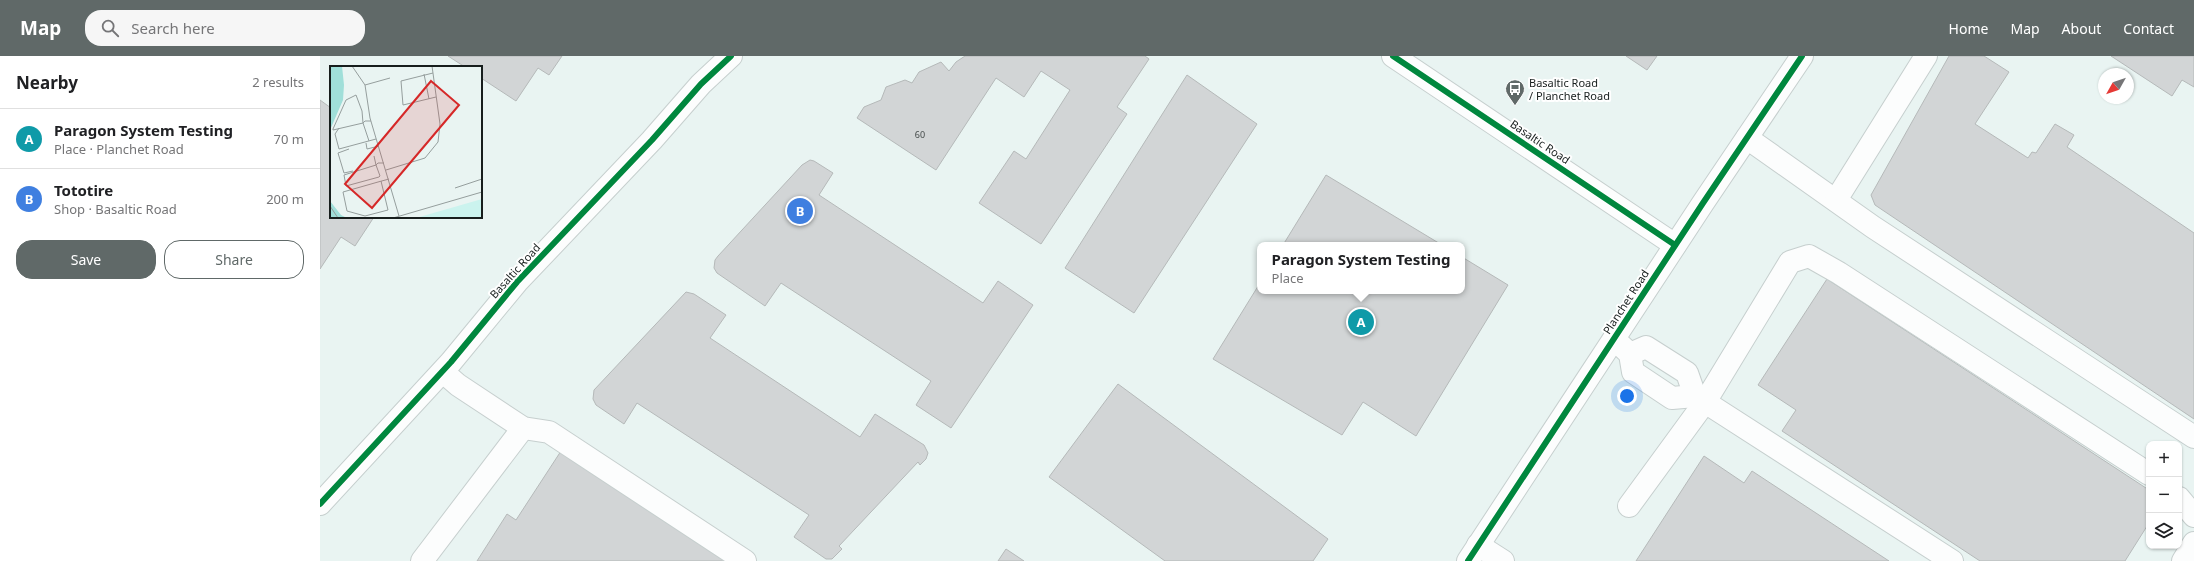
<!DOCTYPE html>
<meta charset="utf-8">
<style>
:root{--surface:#fff;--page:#f6f6f6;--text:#202124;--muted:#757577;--line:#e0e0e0;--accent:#606968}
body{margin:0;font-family:"Noto Sans",sans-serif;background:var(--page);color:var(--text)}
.controls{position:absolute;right:12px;bottom:12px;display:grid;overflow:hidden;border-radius:8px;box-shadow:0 1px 3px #0004}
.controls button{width:36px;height:36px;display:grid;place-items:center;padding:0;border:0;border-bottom:1px solid var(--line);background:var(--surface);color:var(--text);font:20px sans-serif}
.compass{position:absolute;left:1778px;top:12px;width:36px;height:36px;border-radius:50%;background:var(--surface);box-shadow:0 1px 3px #0004;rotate:230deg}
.you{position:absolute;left:1307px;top:340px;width:14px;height:14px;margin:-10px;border:3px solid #fff;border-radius:50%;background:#1a73e8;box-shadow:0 0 0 6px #1a73e833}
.badge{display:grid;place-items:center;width:26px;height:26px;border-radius:50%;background:var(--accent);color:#fff;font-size:13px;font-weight:700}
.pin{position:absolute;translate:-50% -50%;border:2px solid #fff;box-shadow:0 1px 4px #0006}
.popup{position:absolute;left:937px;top:186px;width:208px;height:52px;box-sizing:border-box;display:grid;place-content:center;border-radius:8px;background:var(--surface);filter:drop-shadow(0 1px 3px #0005);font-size:13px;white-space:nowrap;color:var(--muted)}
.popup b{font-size:15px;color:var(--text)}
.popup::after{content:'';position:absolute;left:50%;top:100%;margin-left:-8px;border:8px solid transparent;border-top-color:var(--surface)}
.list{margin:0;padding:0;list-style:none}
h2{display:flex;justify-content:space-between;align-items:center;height:52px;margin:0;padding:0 16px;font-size:17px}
h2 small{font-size:13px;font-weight:400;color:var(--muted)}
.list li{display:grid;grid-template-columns:26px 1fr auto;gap:12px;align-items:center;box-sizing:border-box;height:60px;padding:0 16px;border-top:1px solid var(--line)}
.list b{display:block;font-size:15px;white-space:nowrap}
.list p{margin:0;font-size:13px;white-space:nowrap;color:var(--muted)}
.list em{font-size:13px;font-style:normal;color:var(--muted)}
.actions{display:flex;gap:8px;padding:12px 16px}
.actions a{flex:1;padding:9px 0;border:1px solid var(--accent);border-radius:16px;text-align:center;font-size:14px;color:var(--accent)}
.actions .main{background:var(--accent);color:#fff}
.icon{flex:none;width:22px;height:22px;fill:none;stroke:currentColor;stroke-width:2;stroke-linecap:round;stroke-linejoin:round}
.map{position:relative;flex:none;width:1874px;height:505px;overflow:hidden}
header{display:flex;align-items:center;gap:24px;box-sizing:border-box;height:56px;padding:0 20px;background:var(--accent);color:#fff}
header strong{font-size:19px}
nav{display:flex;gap:22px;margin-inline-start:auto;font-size:14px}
.search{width:280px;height:36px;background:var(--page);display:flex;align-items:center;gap:10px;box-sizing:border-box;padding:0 14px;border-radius:16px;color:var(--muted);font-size:15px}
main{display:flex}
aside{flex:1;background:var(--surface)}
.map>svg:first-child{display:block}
</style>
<header>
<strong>Map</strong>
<div class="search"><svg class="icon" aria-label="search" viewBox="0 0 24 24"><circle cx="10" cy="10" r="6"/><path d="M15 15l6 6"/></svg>Search here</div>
<nav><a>Home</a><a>Map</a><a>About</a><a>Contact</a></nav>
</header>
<main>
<aside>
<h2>Nearby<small>2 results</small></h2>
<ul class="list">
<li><span class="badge" style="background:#0f9aa8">A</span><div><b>Paragon System Testing</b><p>Place · Planchet Road</p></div><em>70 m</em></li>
<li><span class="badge" style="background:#3f7fe0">B</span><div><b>Tototire</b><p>Shop · Basaltic Road</p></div><em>200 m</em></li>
</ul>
<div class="actions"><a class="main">Save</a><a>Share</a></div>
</aside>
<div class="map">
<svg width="1874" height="505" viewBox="0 0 1874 505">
<rect width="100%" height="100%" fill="#e9f4f2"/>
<g fill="#d2d5d6" stroke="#b5b9b9">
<polygon points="128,0 242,0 229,19 218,12 196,45 161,22 161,11 145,11"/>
<polygon points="645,0 825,0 829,3 797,51 807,58 721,188 659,147 694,95 706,103 750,34 721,15 704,41 676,22 616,114 537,62 544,51 561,44 566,31 585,24 592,27 599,16 621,6 629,15 636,6"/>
<polygon points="1306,0 1337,0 1327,14"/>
<polygon points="1629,0 1664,0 1689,16 1655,68 1708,102 1712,96 1716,97 1735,68 1754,79 1747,91 1874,177 1874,363 1555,149 1551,139"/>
<polygon points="1791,0 1874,0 1874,31 1862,24 1852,40"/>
<polygon points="867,19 937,68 814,257 745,212"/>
<polygon points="0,44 11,52 11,161 54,161 35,190 21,181 0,213"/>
<polygon points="490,104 494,105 513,117 499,139 663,247 678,225 713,249 631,372 596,349 611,325 461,227 445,250 397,217 394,212 395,204 398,200 482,109"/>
<polygon points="1006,119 1122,189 963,189"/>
<polygon points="1142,201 1188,229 1096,380 1043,346 1022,379 893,303 940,227 940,235 1142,235"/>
<polygon points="1507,223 1829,434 1829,467 1805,505 1660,505 1462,375 1476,354 1438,329"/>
<polygon points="366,236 374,238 406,259 390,282 540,381 555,358 604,389 608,397 606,403 600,409 598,406 519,490 522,493 512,503 506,503 474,481 489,459 317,347 304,368 276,349 273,343 274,334"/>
<polygon points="798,328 1008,483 993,505 845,505 729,421"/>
<polygon points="241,395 411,505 157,505 187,458 196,464"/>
<polygon points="1384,400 1424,427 1432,415 1569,505 1316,505"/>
<polygon points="686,493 704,505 678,505"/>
</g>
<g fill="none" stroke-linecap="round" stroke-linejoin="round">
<g stroke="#c6cfce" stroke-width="24">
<g id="minor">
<polyline points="1073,0 1355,189"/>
<polyline points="1427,82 1553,171 1874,381"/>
<polyline points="1516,144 1606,0"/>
<polyline points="1294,283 1310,298 1313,316 1352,342 1375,340 1385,346 1632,505"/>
<polyline points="1310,298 1326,291 1367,317 1375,340"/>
<polyline points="123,316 138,329 203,372 229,376 425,505"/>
<polyline points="1859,442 1874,460"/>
<polyline points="0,448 131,306 197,226 332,84 381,28 411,0"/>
<polyline points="1309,450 1385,346 1470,206 1489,200 1519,217 1829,418"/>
<polyline points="1158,489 1183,505"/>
<polyline points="102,505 203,372"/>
<polyline points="1148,505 1383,147 1482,0"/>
<polyline points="1863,505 1874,487"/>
</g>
</g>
<use href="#minor" stroke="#fcfdfd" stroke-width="22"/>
<g stroke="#fff" stroke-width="8">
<g id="cycleway">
<polyline points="1073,0 1355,189"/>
<polyline points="0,448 131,306 197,226 332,84 381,28 411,0"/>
<polyline points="1148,505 1383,147 1482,0"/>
</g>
</g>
<use href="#cycleway" stroke="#00873e" stroke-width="6"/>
</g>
<defs>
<g id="bus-pin" transform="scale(1)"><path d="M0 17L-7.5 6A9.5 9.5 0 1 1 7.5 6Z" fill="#606968" stroke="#fff"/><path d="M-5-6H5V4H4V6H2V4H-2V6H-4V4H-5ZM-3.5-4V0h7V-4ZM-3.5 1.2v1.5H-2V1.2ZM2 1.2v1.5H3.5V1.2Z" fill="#fff"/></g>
</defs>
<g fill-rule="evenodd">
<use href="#bus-pin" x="1195" y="33"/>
</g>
<g text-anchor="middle" stroke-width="4" stroke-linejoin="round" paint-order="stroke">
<g font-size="9" fill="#464c4b">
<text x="600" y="82">60</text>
</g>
<g font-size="11" fill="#171e1d" stroke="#fff" text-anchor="start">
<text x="1209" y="31">Basaltic Road<tspan x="1209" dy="13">/ Planchet Road</tspan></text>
</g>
<g font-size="11" fill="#171e1d" stroke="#fff">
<text transform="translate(1220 86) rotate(34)" y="4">Basaltic Road</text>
<text transform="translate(195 215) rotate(-48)" y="4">Basaltic Road</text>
<text transform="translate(1306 246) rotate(-57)" y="4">Planchet Road</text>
</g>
</g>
<g transform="translate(10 10)">
<rect width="152" height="152" fill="#e9f4f2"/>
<path d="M152,133V152H86Z" fill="#cbf3ee"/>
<path d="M0,0H12L14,19L13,34L0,64ZM0,135L11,149L17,152H0Z" fill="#a0dfd9"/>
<path fill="none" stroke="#959e9d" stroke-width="1" d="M22,0L35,19M103,7L71,15L73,39L106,31M94,8L99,33M60,12L35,19L40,52L69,150M9,62L5,68L9,83L46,73M39,75L33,57L32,45L26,29L16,34L3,63V64L33,57L35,55H41M36,77L37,83L49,80M19,83L8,87L14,107L23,105M44,90L46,99L50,110L49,111L16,120L14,109L46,99L48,97H54M56,104L95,92L108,76L110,58L102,0M51,115L58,144L35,150L17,145L13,126L48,116L59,113M125,122L152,113M0,140L8,152M63,152L152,126"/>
<path fill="#d62828" fill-opacity="0.15" stroke="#d62828" stroke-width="2" d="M101,15L129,39L42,142L15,118Z"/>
<rect width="152" height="152" fill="none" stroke="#171e1d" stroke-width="2"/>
</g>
</svg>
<div class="controls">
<button>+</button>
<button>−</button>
<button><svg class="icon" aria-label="layers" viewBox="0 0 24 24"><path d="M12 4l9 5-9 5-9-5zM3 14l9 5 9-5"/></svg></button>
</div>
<svg class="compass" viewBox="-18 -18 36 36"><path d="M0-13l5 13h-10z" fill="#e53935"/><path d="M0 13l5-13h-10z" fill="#757577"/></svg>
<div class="you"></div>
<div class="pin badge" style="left:1041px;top:266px;background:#0f9aa8">A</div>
<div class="popup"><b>Paragon System Testing</b>Place</div>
<div class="pin badge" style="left:480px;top:155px;background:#3f7fe0">B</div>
</div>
</main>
